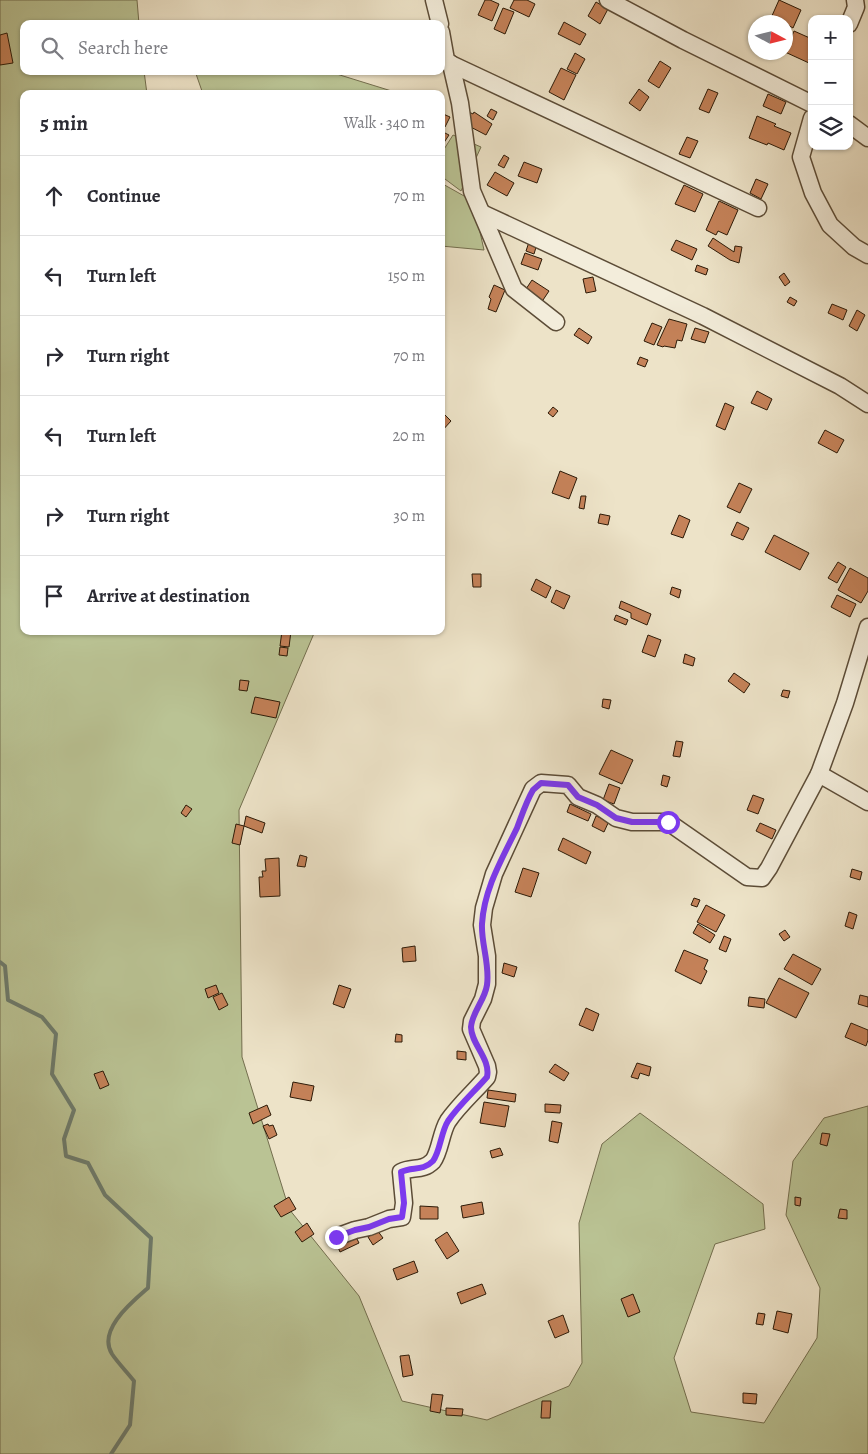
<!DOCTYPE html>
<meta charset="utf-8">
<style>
:root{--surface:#fff;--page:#f2f2f3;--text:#2b2b33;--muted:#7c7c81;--line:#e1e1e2}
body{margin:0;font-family:Alegreya,serif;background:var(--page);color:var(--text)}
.controls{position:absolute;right:15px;top:15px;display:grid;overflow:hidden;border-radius:10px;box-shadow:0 1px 4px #0004}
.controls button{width:45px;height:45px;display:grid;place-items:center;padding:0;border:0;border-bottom:1px solid var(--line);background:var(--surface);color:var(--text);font:25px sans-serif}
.compass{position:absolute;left:748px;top:15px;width:45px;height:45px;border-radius:50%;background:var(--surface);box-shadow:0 1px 4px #0004;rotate:97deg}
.stop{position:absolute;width:15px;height:15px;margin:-11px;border:4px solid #7c3aed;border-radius:50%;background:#fff}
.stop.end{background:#7c3aed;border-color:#fff;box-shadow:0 1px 5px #0008}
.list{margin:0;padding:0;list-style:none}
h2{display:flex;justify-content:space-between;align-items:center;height:65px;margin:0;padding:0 20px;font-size:21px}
h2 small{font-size:16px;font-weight:400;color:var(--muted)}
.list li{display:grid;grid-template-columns:32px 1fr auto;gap:15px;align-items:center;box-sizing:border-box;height:80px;padding:0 20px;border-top:1px solid var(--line)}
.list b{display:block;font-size:19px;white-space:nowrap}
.list em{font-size:16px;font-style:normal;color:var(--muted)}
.icon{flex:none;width:28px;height:28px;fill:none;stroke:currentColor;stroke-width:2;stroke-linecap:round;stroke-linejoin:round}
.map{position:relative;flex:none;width:868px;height:1454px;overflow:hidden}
.search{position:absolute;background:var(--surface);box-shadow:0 1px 4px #0004;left:20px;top:20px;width:425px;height:55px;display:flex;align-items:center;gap:12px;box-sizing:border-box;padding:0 18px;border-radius:10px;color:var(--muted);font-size:19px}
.panel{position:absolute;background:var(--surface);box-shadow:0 1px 4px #0004;left:20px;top:90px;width:425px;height:545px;border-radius:10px}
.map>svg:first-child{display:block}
</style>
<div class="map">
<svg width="868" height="1454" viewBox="0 0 868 1454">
<rect width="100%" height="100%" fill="#ede3c8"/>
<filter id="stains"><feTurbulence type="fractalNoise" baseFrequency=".004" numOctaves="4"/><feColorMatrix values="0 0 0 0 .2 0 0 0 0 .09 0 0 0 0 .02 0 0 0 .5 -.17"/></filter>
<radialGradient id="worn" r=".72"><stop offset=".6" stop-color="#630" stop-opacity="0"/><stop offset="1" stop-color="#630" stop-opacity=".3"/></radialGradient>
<g fill="#bac394" stroke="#736e4e">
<polygon points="0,0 137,0 139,24 24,24 24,71 144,71 147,94 24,94 24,631 315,631 239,810 242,1057 289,1209 359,1296 402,1401 487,1420 569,1386 582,1363 579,1223 602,1144 640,1113 763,1204 765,1229 715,1244 674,1358 691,1412 764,1423 817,1338 820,1288 786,1215 793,1161 824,1118 868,1106 868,1454 0,1454"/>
<polygon points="195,71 327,71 398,93 203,94"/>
<polygon points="453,135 481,147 461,191 441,176 441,154"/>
<polygon points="441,183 473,201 484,250 441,246"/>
</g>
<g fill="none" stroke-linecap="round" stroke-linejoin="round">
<path stroke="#6e7c6d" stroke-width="4" d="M0,962L5,966L8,1000L42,1017L56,1034L52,1074L74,1110L64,1139L66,1156L88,1163L105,1195L151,1238L148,1288C132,1302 97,1330 112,1354C118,1363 127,1372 134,1381L130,1425L111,1454"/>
</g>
<g fill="#c58259" stroke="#2c1a07">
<polygon points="485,0 490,0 499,4 492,21 478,15"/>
<polygon points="514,0 527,0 535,4 529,17 510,8"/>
<polygon points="779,0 801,10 793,28 786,24 786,22 771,18"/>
<polygon points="596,2 608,9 600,24 588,16"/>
<polygon points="503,8 514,12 505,34 494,29"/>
<polygon points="564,22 586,34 580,45 558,34"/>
<polygon points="794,31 812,39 812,57 809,63 785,52"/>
<polygon points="7,33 13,63 0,65 0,35"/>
<polygon points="575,53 585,59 577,74 567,69"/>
<polygon points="660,61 671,68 659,88 648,81"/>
<polygon points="561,68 576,75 564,100 549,92"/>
<polygon points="639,89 649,97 640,111 629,103"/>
<polygon points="708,89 718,93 709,113 699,109"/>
<polygon points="768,94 786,102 781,114 763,106"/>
<polygon points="491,109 497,112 493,120 487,116"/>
<polygon points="469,112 473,114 474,112 492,124 486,135 463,123"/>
<polygon points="441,113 450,117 445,127 441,125"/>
<polygon points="757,116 776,124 774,126 791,133 784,150 768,143 767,145 749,138"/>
<polygon points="441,131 449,135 441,147"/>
<polygon points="687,137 698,141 690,158 679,154"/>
<polygon points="504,155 509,158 504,168 498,165"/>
<polygon points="524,162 542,169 537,183 518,176"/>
<polygon points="495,172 514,183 507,196 487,185"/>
<polygon points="756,179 768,184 761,199 750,193"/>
<polygon points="684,185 703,194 695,212 675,204"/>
<polygon points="719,201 738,210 727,235 718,231 716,235 706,230"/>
<polygon points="713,238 734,252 735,246 742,247 739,263 730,260 708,246"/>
<polygon points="676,240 697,249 692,260 671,250"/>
<polygon points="529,242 537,244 534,254 526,251"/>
<polygon points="525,253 542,259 538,270 521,264"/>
<polygon points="697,265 708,269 706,275 695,271"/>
<polygon points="784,273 790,282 785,286 779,277"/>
<polygon points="593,277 596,291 586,293 583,279"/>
<polygon points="532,280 549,291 541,303 524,292"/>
<polygon points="494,285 505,290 496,312 488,309 491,299 489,297"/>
<polygon points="790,297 797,301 794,306 787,302"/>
<polygon points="832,304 847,310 843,320 828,313"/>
<polygon points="857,310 865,315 857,331 849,326"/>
<polygon points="669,319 687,324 682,341 677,340 675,348 664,346 663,347 657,345"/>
<polygon points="652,323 662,327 654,345 644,341"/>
<polygon points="579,328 592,337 588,344 574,335"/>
<polygon points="695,328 709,332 705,343 691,339"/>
<polygon points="640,357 648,360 645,367 637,364"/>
<polygon points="757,391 772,399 767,410 751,403"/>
<polygon points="725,403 734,407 725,430 716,426"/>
<polygon points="553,407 558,411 553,417 548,413"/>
<polygon points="442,412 451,421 441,432 441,413"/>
<polygon points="825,430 844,440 837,453 818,443"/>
<polygon points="560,471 577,478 569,499 552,493"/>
<polygon points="739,483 752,489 740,513 727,507"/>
<polygon points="581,496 586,496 584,509 579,508"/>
<polygon points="600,514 610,516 608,525 598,523"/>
<polygon points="679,515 690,520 683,538 671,534"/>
<polygon points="737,522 749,528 743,540 731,535"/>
<polygon points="774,535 809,553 800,570 765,552"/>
<polygon points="838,562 846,567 837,583 828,578"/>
<polygon points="850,568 868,578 868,591 861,603 838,590"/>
<polygon points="472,574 481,574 481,587 473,587"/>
<polygon points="536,579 551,587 546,598 531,590"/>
<polygon points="672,587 681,590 679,598 670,594"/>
<polygon points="556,590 570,596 564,609 551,602"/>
<polygon points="837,595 856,604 850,617 831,607"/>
<polygon points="621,601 651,614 647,625 631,618 631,613 619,608"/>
<polygon points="616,615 628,620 626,625 614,620"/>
<polygon points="282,631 291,631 289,647 280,646"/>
<polygon points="648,635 661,640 655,657 642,652"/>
<polygon points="280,647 288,648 287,656 279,655"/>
<polygon points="685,654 695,658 693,666 683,663"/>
<polygon points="734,673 750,684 744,693 728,681"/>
<polygon points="240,680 249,681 247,691 239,690"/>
<polygon points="783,690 790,691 788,698 781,696"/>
<polygon points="255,697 280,702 276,718 251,713"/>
<polygon points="603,699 611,700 609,709 602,707"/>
<polygon points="676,741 683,742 680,757 673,756"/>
<polygon points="611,750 633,760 622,784 599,774"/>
<polygon points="663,775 670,777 667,787 661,785"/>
<polygon points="609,784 620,788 614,804 603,800"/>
<polygon points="753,795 764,799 758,814 747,810"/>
<polygon points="570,804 591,814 588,821 567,812"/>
<polygon points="186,805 192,809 186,817 181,813"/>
<polygon points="246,816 265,823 262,833 244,826"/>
<polygon points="596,816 609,821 604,832 592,826"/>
<polygon points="760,823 776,830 772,839 756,831"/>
<polygon points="236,824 244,826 240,845 232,843"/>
<polygon points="563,838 591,852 586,864 558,850"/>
<polygon points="300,855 307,857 305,867 297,866"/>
<polygon points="279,858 280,896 260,897 259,877 263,877 262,871 266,871 265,859"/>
<polygon points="523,868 539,873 531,897 515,892"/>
<polygon points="852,869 862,872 860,880 850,877"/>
<polygon points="694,898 700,900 697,907 691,905"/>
<polygon points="706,905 725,915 716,932 697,922"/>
<polygon points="849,912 857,915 853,929 845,926"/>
<polygon points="698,924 715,935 710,943 693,933"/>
<polygon points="785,930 790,937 784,941 779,934"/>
<polygon points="724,936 731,939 726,952 719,949"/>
<polygon points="415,946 416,961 403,962 402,948"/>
<polygon points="684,950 708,960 704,969 707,971 701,984 675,971"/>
<polygon points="793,954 821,969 812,985 784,969"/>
<polygon points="504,963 517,967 514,977 502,973"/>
<polygon points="779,978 809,993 796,1018 766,1003"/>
<polygon points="216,985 219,993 208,998 205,989"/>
<polygon points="339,985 351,989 344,1008 333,1004"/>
<polygon points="222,993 228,1005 219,1010 213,997"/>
<polygon points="860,995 868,997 868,1007 858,1004"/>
<polygon points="749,997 765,999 764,1008 748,1006"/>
<polygon points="586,1008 599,1014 593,1031 579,1025"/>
<polygon points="851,1023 868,1030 868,1040 866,1046 845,1037"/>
<polygon points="396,1034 402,1035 402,1042 395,1042"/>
<polygon points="457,1051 466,1052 466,1060 457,1059"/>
<polygon points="637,1063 651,1067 649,1076 640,1073 638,1079 631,1077"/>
<polygon points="555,1064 569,1073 564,1081 549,1072"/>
<polygon points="103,1071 109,1085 100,1089 94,1074"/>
<polygon points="293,1082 314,1086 311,1101 290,1097"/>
<polygon points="488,1090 516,1094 515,1102 487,1098"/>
<polygon points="484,1102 509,1106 505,1127 480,1123"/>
<polygon points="545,1104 561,1105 560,1113 545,1112"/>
<polygon points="267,1105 271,1115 253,1124 249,1113"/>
<polygon points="552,1121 562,1123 558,1143 549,1141"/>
<polygon points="268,1124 269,1126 273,1125 277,1135 269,1139 263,1126"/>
<polygon points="822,1133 830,1134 827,1146 820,1144"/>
<polygon points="500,1148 503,1155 492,1158 490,1151"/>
<polygon points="289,1197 296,1209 281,1217 274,1206"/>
<polygon points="795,1197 801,1198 800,1206 795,1205"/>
<polygon points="482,1202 484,1214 463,1218 461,1206"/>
<polygon points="420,1206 438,1207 438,1219 420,1219"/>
<polygon points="840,1209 847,1210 847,1219 838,1218"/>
<polygon points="307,1223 314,1234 302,1242 295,1232"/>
<polygon points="377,1230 383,1238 373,1245 368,1237"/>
<polygon points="447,1232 459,1251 447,1259 435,1240"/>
<polygon points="354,1233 359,1243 340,1252 336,1242"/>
<polygon points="414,1261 418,1272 397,1280 393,1269"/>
<polygon points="482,1284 486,1294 461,1304 457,1293"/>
<polygon points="633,1294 640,1312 628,1317 621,1299"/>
<polygon points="777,1311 792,1314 788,1333 773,1329"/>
<polygon points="758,1313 765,1314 763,1325 756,1324"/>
<polygon points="563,1315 569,1332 555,1338 548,1321"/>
<polygon points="409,1355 413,1375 403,1377 400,1356"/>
<polygon points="743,1393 757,1394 756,1404 743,1403"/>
<polygon points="432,1394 443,1395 440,1413 430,1411"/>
<polygon points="542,1401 551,1401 550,1418 541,1418"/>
<polygon points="446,1408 463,1409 462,1416 446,1415"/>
</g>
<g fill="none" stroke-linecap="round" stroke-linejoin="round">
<g stroke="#5c4c37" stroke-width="19">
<g id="minor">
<polyline points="434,0 440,24"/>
<polyline points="608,0 683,40 812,104"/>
<polyline points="849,24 856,7 855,0"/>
<polyline points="441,32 446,60 451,64 460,103 472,191 514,289 556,322"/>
<polyline points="451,64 758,208"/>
<polyline points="812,118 801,157 813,193 830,225 854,247 868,255"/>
<polyline points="849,124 868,138"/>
<polyline points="482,213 703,316 840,386 868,404"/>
<polyline points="819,774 845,703 868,627"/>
<path d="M336,1237L355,1230L369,1227L389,1219L402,1217L404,1203L401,1172C412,1166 422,1172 433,1161C440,1152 441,1132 448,1121C459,1105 474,1092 487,1077L488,1072L487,1066L471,1029L472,1021L483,999L487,984V956L482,925L484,908L494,874L533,789L541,783L568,785L578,797L597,805L616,818L632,822H668L747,877L762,878L769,868L819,774L868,802"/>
</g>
</g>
<use href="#minor" stroke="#f3eddb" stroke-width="16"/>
</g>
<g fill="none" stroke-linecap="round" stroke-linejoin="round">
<path stroke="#7c3aed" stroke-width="6" d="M336,1237L355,1230L369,1227L389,1219L402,1217L404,1203L401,1172C412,1166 422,1172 433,1161C440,1152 441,1132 448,1121C459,1105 474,1092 487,1077C491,1059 471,1044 471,1027C472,1012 485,1000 487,985C490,964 481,944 482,924C484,889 502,859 517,828C522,815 526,802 533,790L541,783L568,785L578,797L597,805L616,818L632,822H668"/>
</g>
<rect width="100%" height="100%" filter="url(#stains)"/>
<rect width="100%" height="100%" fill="url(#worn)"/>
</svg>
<div class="controls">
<button>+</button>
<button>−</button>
<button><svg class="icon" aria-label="layers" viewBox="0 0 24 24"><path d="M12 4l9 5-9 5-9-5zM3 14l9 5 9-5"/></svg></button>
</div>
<svg class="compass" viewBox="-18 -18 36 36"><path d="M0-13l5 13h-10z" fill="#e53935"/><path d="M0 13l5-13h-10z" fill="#7c7c81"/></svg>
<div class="stop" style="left:668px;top:822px"></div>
<div class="stop end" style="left:336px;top:1237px"></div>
<div class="search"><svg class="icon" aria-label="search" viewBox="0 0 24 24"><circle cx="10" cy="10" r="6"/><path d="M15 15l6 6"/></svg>Search here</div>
<section class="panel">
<h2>5 min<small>Walk · 340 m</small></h2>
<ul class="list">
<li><svg class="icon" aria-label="ahead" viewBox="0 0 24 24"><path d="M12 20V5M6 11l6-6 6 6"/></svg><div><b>Continue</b></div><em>70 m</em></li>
<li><svg class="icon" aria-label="left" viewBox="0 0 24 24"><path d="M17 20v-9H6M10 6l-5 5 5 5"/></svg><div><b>Turn left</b></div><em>150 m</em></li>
<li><svg class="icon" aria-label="right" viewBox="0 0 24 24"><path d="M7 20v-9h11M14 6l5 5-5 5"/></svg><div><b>Turn right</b></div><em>70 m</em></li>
<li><svg class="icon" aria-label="left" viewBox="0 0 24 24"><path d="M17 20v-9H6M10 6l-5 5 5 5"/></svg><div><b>Turn left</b></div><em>20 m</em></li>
<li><svg class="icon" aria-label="right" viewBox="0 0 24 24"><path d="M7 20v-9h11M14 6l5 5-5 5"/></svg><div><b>Turn right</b></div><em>30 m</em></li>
<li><svg class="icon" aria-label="arrive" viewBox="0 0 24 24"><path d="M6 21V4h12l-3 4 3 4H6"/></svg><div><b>Arrive at destination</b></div></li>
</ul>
</section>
</div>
